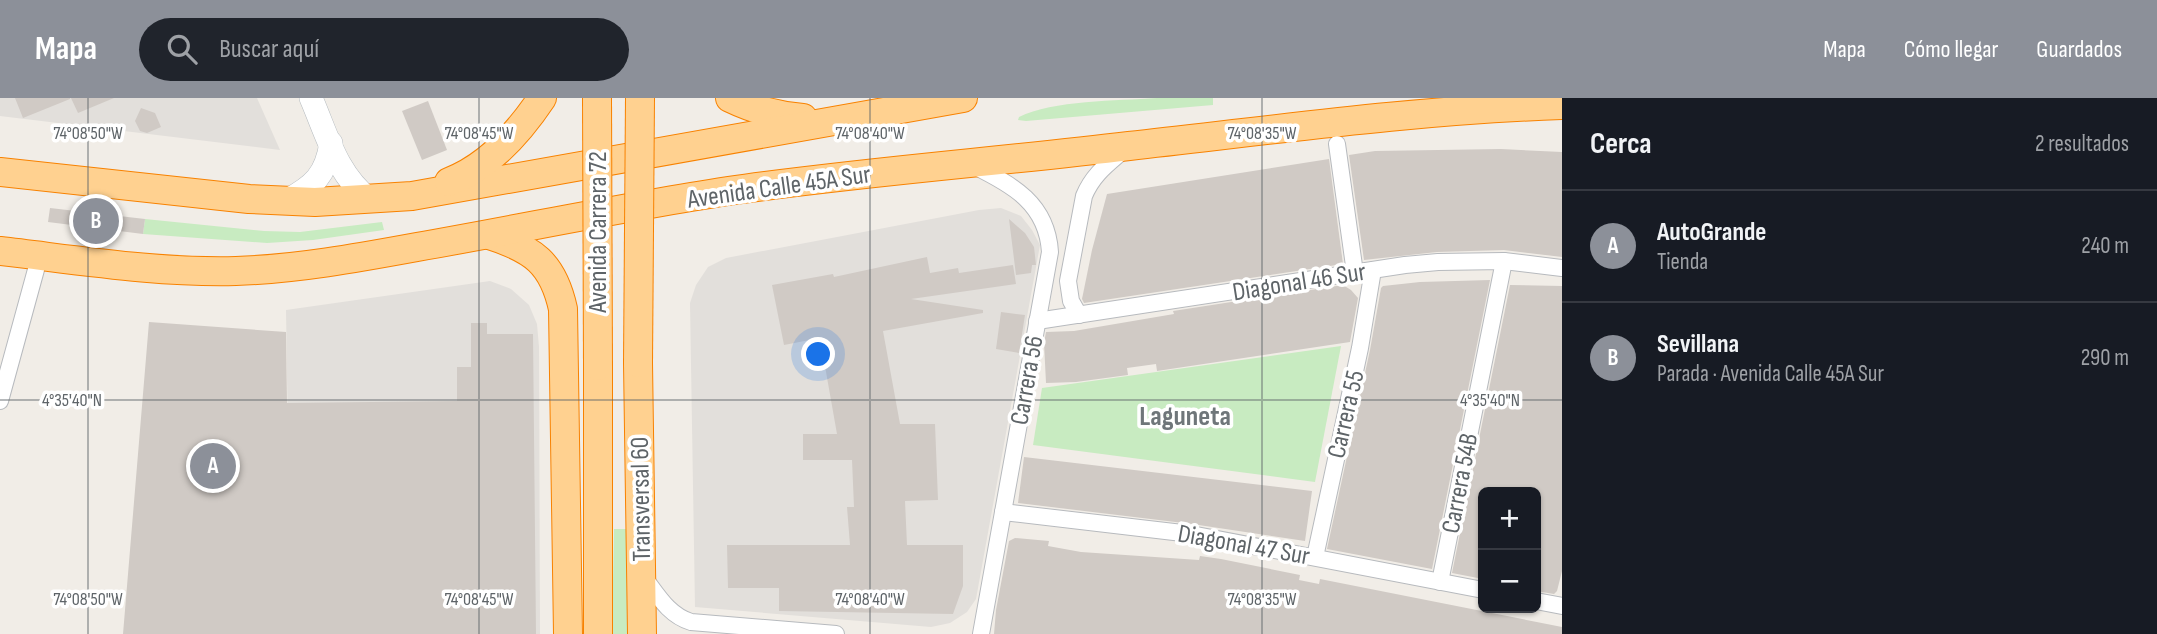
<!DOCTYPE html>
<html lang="es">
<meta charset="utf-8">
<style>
:root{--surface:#171b24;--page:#20242c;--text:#f1f3f6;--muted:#9ea1a6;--line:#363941;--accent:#8c9099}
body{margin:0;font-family:"Sofia Sans Condensed",sans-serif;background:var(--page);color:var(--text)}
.controls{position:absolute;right:21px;bottom:21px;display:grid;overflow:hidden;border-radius:10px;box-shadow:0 2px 5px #0004}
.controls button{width:63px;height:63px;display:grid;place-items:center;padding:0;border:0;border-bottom:2px solid var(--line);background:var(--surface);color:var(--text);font:35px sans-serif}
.you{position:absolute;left:819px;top:257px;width:24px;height:24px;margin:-18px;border:5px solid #fff;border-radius:50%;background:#1a73e8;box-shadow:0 0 0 10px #1a73e833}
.badge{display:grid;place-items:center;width:46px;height:46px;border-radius:50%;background:var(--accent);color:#fff;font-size:23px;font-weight:700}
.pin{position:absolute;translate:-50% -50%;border:4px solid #fff;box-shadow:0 2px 7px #0006}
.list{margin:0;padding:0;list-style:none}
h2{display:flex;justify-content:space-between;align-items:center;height:91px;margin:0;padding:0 28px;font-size:30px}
h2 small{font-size:23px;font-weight:400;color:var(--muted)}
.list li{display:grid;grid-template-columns:46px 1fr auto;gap:21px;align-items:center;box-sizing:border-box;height:112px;padding:0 28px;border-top:2px solid var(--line)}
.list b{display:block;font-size:26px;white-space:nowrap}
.list p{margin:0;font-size:23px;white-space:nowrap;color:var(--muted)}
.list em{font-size:23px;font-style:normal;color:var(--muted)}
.icon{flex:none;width:38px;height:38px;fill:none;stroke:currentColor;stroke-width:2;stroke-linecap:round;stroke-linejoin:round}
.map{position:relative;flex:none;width:1562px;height:536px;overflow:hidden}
header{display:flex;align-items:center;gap:42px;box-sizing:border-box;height:98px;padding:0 35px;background:var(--accent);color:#fff}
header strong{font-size:33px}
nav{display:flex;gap:38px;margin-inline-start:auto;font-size:24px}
.search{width:490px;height:63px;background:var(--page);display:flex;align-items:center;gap:18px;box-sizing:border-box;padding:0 24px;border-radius:38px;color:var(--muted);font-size:26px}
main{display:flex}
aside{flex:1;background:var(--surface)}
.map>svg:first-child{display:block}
</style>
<header>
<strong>Mapa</strong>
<div class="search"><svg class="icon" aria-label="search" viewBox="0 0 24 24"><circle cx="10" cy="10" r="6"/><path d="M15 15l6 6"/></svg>Buscar aquí</div>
<nav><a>Mapa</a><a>Cómo llegar</a><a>Guardados</a></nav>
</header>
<main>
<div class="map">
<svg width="1562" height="536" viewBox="0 0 1562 536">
<rect width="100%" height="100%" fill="#f1ede7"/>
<g fill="#e2dfdb">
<polygon points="0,0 257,0 280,52 0,18"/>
<polygon points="1001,110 1021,118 1032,132 1040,147 976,501 967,514 950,525 931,529 695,509 690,205 696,187 708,169 726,160 979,112"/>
<polygon points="490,183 511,191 529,207 537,226 539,249 540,536 291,536 286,212"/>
</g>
<g fill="#c8ebc1">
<path d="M1157,0H1213V7L1026,23L1018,22L1019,19C1053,2 1117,3 1157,0Z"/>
<polygon points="145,121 264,133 300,134 382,124 384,132 313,142 267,145 143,136"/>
<polygon points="1341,248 1315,384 1033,347 1042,290"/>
<polygon points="614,431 629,431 630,536 612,536"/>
</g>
<g fill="#d0cac5">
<polygon points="15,0 70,0 70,1 23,20"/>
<polygon points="71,0 114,0 78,15"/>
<polygon points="428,3 447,52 422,62 402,13"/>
<polygon points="141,10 155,15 161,29 147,35 140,33 135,23"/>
<polygon points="1501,51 1562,54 1562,159 1504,152 1437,154 1364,162 1349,57 1375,53"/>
<polygon points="1329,61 1343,166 1084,205 1082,201 1092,152 1107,96"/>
<polygon points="50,110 145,121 143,136 48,124"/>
<polygon points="1009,121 1025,135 1034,149 1036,167 1032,167 1031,175 1016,177"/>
<polygon points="927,159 930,175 958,170 959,175 1013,167 1016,186 911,201 983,212 983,215 883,233 900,326 935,326 938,402 905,403 907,447 963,447 963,488 953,516 779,513 779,490 728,490 727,447 850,447 847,409 854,409 852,362 803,362 803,336 837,336 820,240 784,247 772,187 833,176 834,179"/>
<polygon points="1490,182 1432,471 1327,451 1370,252 1381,190 1383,188 1420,184"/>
<polygon points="1343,187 1351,192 1358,200 1350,244 1157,273 1156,266 1127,270 1128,277 1076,284 1046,285 1044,245 1046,234 1074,233 1174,216 1173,213"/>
<polygon points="1510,187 1562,188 1562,473 1557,493 1554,496 1536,493 1536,394 1483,394 1483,481 1452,475"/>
<polygon points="1001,214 1025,217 1019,255 996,251"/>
<polygon points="149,224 286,234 287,305 457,303 457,269 471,269 471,225 487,225 487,236 533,236 536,536 123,536"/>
<polygon points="1024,359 1312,393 1305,443 1192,426 1018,405"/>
<polygon points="1015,440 1049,443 1048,448 1081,454 1199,462 1200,458 1221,461 1300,477 1299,482 1319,486 1320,481 1562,529 1562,536 994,536 996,512 1009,443"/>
</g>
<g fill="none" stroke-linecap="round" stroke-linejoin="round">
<g stroke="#b7babe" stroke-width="18">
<g id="street">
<polyline points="1337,46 1355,175"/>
<path d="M974,68C1013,87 1047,106 1050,154L981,536"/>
<path d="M1079,217L1071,203L1068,183L1084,98C1093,76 1108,66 1125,51"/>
<polyline points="1037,223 1405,167 1438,164 1504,163 1562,170"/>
<polyline points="0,303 40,157"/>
<polyline points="1003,414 1191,436 1483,492"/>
<polyline points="1315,459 1360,250 1373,172"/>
<path d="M643,478C657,496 668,517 691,524L836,536"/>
<polyline points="1440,484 1504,163"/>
<polyline points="1536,503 1562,508"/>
</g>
</g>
<g stroke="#b5bbbf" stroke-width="24">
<g id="secondary">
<path d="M311,0C327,37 337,77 370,102"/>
<path d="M286,103C314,88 326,77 331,45"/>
</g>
</g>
<g stroke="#f88200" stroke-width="30">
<g id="highway">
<path d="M730,0C755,12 776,18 803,20"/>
<polyline points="0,74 249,101 315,104 412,98 963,0"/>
<path d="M449,84C488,69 520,33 542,0"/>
<path d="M489,137C533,151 553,165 563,211L568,536"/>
<path d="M0,153C78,162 158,175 236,173C297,171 357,160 417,149C520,131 624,109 728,93C861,74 995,64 1129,48C1273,32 1417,12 1562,7"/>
<polyline points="638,265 642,536"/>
<polyline points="598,536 598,268"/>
</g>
</g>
<use href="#street" stroke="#fff" stroke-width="16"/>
<use href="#secondary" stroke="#fff" stroke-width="23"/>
<use href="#highway" stroke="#ffd190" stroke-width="28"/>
<g stroke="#f88200" stroke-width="30" stroke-linecap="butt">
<g id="highway-bridge">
<polyline points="597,0 598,268"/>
<polyline points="638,265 640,0"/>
</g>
</g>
<use href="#highway-bridge" stroke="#ffd190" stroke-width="28"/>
</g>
<path fill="none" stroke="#5e6468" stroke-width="2" stroke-opacity="0.45" d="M88,0V536M479,0V536M870,0V536M1262,0V536M0,302H1562"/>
<g text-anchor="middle" stroke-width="7" stroke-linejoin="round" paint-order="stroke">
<g font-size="26" fill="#5e6468" stroke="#fff">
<text transform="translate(779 88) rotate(-8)" y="9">Avenida Calle 45A Sur</text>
<text transform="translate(597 134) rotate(-90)" y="9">Avenida Carrera 72</text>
<text transform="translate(1299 183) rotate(-9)" y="9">Diagonal 46 Sur</text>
<text transform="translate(1026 282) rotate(-80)" y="9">Carrera 56</text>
<text transform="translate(1345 316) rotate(-77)" y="9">Carrera 55</text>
<text transform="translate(1459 385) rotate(-79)" y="9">Carrera 54B</text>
<text transform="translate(640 401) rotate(-91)" y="9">Transversal 60</text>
<text transform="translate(1244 446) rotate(10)" y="9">Diagonal 47 Sur</text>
</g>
<g font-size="28" font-weight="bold" fill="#6f767a" stroke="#fff">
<text x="1185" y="327">Laguneta</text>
</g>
</g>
<g font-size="18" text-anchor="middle" fill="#5e6468" stroke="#fff" stroke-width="7" stroke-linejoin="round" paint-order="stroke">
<text x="88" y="41">74°08'50"W</text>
<text x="479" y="41">74°08'45"W</text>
<text x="870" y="41">74°08'40"W</text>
<text x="1262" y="41">74°08'35"W</text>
<text x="72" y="308">4°35'40"N</text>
<text x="1490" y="308">4°35'40"N</text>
<text x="88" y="507">74°08'50"W</text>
<text x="479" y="507">74°08'45"W</text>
<text x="870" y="507">74°08'40"W</text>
<text x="1262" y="507">74°08'35"W</text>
</g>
</svg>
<div class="controls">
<button>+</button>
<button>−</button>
</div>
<div class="you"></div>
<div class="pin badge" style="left:213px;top:368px">A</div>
<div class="pin badge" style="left:96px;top:123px">B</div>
</div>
<aside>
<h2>Cerca<small>2 resultados</small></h2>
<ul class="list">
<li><span class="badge">A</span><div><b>AutoGrande</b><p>Tienda</p></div><em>240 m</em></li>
<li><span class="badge">B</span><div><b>Sevillana</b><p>Parada · Avenida Calle 45A Sur</p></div><em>290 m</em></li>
</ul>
</aside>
</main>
